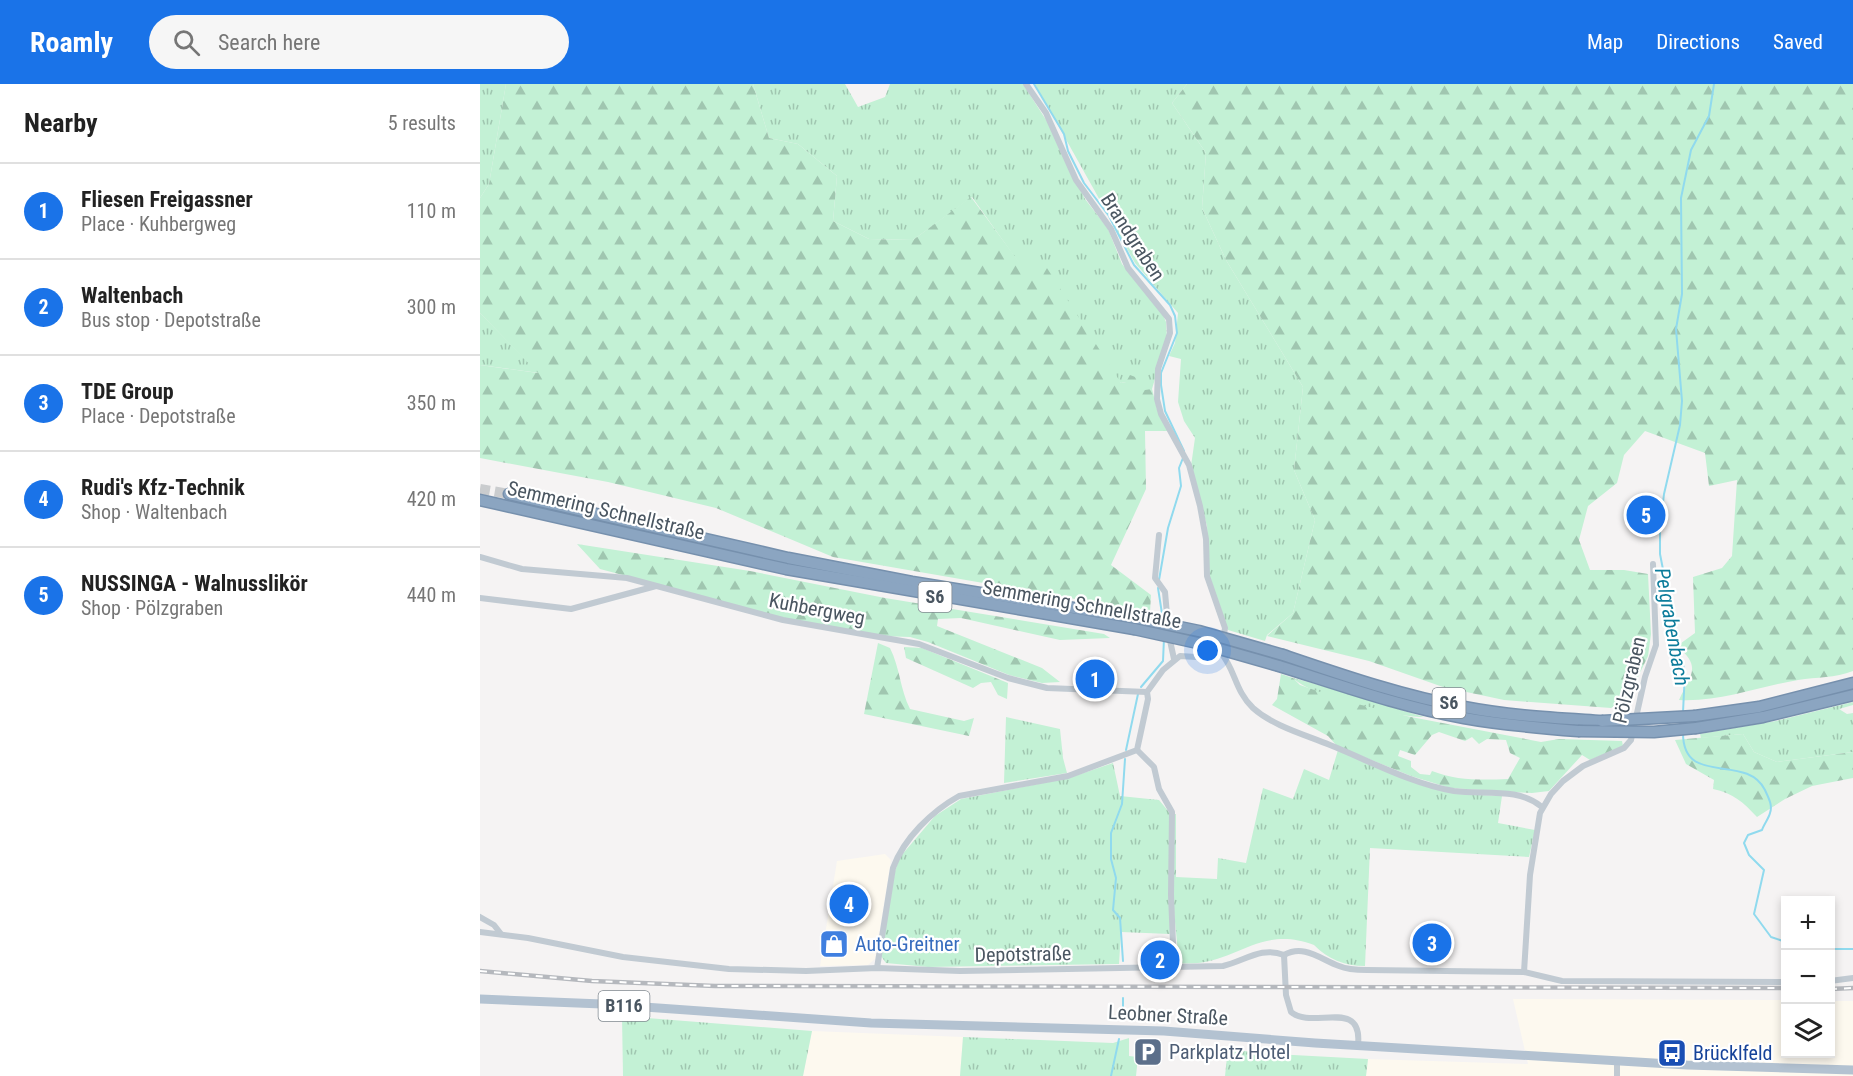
<!DOCTYPE html>
<meta charset="utf-8">
<style>
:root{--surface:#fff;--page:#f6f6f6;--text:#222;--muted:#767676;--line:#e0e0e0;--accent:#1a73e8}
body{margin:0;font-family:"Roboto Condensed",sans-serif;background:var(--page);color:var(--text)}
.controls{position:absolute;right:18px;bottom:18px;display:grid;overflow:hidden;border-radius:0px;box-shadow:0 3px 9px #0003}
.controls button{width:54px;height:54px;display:grid;place-items:center;padding:0;border:0;border-bottom:2px solid var(--line);background:var(--surface);color:var(--text);font:30px sans-serif}
.you{position:absolute;left:728px;top:567px;width:21px;height:21px;margin:-15px;border:4px solid #fff;border-radius:50%;background:#1a73e8;box-shadow:0 0 0 9px #1a73e833}
.badge{display:grid;place-items:center;width:39px;height:39px;border-radius:50%;background:var(--accent);color:#fff;font-size:20px;font-weight:700}
.pin{position:absolute;translate:-50% -50%;border:3px solid #fff;box-shadow:0 2px 6px #0006}
.list{margin:0;padding:0;list-style:none}
h2{display:flex;justify-content:space-between;align-items:center;height:78px;margin:0;padding:0 24px;font-size:26px}
h2 small{font-size:20px;font-weight:400;color:var(--muted)}
.list li{display:grid;grid-template-columns:39px 1fr auto;gap:18px;align-items:center;box-sizing:border-box;height:96px;padding:0 24px;border-top:2px solid var(--line)}
.list b{display:block;font-size:22px;white-space:nowrap}
.list p{margin:0;font-size:20px;white-space:nowrap;color:var(--muted)}
.list em{font-size:20px;font-style:normal;color:var(--muted)}
.icon{flex:none;width:33px;height:33px;fill:none;stroke:currentColor;stroke-width:2;stroke-linecap:round;stroke-linejoin:round}
.map{position:relative;flex:none;width:1373px;height:992px;overflow:hidden}
header{display:flex;align-items:center;gap:36px;box-sizing:border-box;height:84px;padding:0 30px;background:var(--accent);color:#fff}
header strong{font-size:28px}
nav{display:flex;gap:33px;margin-inline-start:auto;font-size:21px}
.search{width:420px;height:54px;background:var(--page);display:flex;align-items:center;gap:15px;box-sizing:border-box;padding:0 21px;border-radius:33px;color:var(--muted);font-size:22px}
main{display:flex}
aside{flex:1;background:var(--surface)}
.map>svg:first-child{display:block}
</style>
<header>
<strong>Roamly</strong>
<div class="search"><svg class="icon" aria-label="search" viewBox="0 0 24 24"><circle cx="10" cy="10" r="6"/><path d="M15 15l6 6"/></svg>Search here</div>
<nav><a>Map</a><a>Directions</a><a>Saved</a></nav>
</header>
<main>
<aside>
<h2>Nearby<small>5 results</small></h2>
<ul class="list">
<li><span class="badge">1</span><div><b>Fliesen Freigassner</b><p>Place · Kuhbergweg</p></div><em>110 m</em></li>
<li><span class="badge">2</span><div><b>Waltenbach</b><p>Bus stop · Depotstraße</p></div><em>300 m</em></li>
<li><span class="badge">3</span><div><b>TDE Group</b><p>Place · Depotstraße</p></div><em>350 m</em></li>
<li><span class="badge">4</span><div><b>Rudi's Kfz-Technik</b><p>Shop · Waltenbach</p></div><em>420 m</em></li>
<li><span class="badge">5</span><div><b>NUSSINGA - Walnusslikör</b><p>Shop · Pölzgraben</p></div><em>440 m</em></li>
</ul>
</aside>
<div class="map">
<svg width="1373" height="992" viewBox="0 0 1373 992">
<defs>
<pattern id="grass-tufts" width="24" height="20" patternUnits="userSpaceOnUse" patternTransform="scale(1.5)"><rect width="24" height="20" fill="#c3f1d5"/><path d="M3 7l-1-3M5 7V3M7 7l1-3M15 17l-1-3M17 17v-4M19 17l1-3" fill="none" stroke="#a0c6b0"/></pattern>
<pattern id="forest-firs" width="22" height="20" patternUnits="userSpaceOnUse" patternTransform="scale(1.5)"><rect width="22" height="20" fill="#c3f1d5"/><path d="M5 1l3.5 6h-7zM16 11l3.5 6h-7z" fill="#a0c6b0"/></pattern>
</defs>
<rect width="100%" height="100%" fill="#f5f3f3"/>
<g fill="#fdf9ef">
<polygon points="405,770 411,776 395,875 388,881 340,882 357,777"/>
<polygon points="1033,915 1305,916 1306,970 1350,970 1351,917 1373,917 1373,992 886,992 888,975 1048,980"/>
<polygon points="332,947 483,953 480,992 323,992"/>
</g>
<g fill="url(#grass-tufts)">
<polygon points="0,0 26,0 9,100 0,114"/>
<polygon points="273,0 365,0 378,23 405,13 410,0 543,0 568,39 605,115 628,145 642,180 681,226 686,238 687,254 672,305 666,307 646,298 641,299 539,179 492,113 433,156 389,155 353,137 357,92 318,60 289,54"/>
<polygon points="555,0 707,0 692,19 726,69 722,124 746,176 823,303 814,386 835,436 813,529 787,551 785,557 748,546 729,491 727,442 711,382 715,354 704,337 698,318 701,275 689,272 695,259 698,229 655,179"/>
<polygon points="0,229 59,289 0,281"/>
<path d="M813,594L832,599L944,633C918,634 830,612 813,594Z"/>
<polygon points="1373,618 1373,621 1359,625 1367,630 1373,629 1373,668 1297,678 1274,668 1263,650 1221,654 1220,650 1296,637"/>
<polygon points="526,633 580,645 583,674 587,689 524,699"/>
<path d="M858,666L978,710L1022,712L1018,739L1055,746L1049,773L890,764L885,882C864,882 848,875 834,861C777,839 753,885 699,879L693,817L694,731L696,730V793L737,795L738,774L766,779L783,704L813,715L824,685L849,696Z"/>
<polygon points="633,679 640,712 679,716 689,728 690,850 641,848 639,880 448,883 406,879 401,872 415,787 420,773 455,732 481,715 589,694"/>
<polygon points="142,932 332,947 323,992 143,992"/>
<polygon points="483,953 633,959 649,954 649,972 658,973 656,992 480,992"/>
<polygon points="748,964 776,969 888,975 886,992 745,992"/>
</g>
<g fill="url(#forest-firs)" fill-rule="evenodd">
<polygon points="26,0 273,0 289,54 318,60 357,92 353,137 389,155 433,156 491,113 539,178 565,181 641,299 646,298 650,291 658,294 661,303 665,306 672,305 677,325 688,347 665,347 666,405 631,481 671,511 670,528 353,473 236,424 128,398 0,374 0,281 58,289 0,229 0,114 9,100"/>
<path d="M707,0H1373V587C1355,594 1337,593 1318,596C1277,603 1241,618 1199,616C1211,590 1222,583 1197,562L1215,549L1213,493L1242,484L1252,472L1257,396L1229,402L1225,369L1165,347L1144,371L1137,399L1108,422L1099,456L1110,486H1144L1168,490L1171,550L1168,572L1148,614L1131,624L1024,616L963,603L889,577L787,552L813,529L835,436L814,386L823,303L746,176L722,124L726,69L692,19Z"/>
<polygon points="97,460 270,487 405,514 624,550 630,554 580,556 481,534 458,535 457,542 562,584 580,598 562,599 529,591 448,558 430,553 401,552 304,534 120,485"/>
<path d="M398,559L410,564C420,584 420,605 430,625L484,637L494,634L489,652L384,630Z"/>
<polygon points="424,563 442,564 528,599 527,615 518,611 511,598 501,599 493,604 426,574"/>
<path d="M801,590L813,594L820,601L869,618L931,633L1061,658L1079,655L1142,657L1143,662L1110,676L1102,671L1069,707L1052,709L970,704L931,692L857,662L848,652L792,621L797,615ZM959,648L985,657L992,653L999,660L1007,655L1026,656L1030,669L1040,674L1028,695C1002,696 977,697 952,687L950,691L940,690L931,683V677L918,672L920,666L935,671L952,651Z"/>
<path d="M1263,650L1274,668L1297,678L1373,668V694L1332,702L1305,715L1277,733C1263,718 1253,709 1233,705L1234,696L1206,680L1195,656Z"/>
</g>
<g fill="none" stroke-linecap="round" stroke-linejoin="round">
<g stroke="#90daee" stroke-width="2">
<polyline points="554,0 584,50 588,67 604,99 629,132 654,181 690,221 695,232 697,249 681,289 681,301 685,327 704,367"/>
<polyline points="679,496 688,444 701,402 699,384 703,374"/>
<polyline points="678,504 683,536"/>
<polyline points="661,603 683,577 684,554"/>
<polyline points="1203,628 1205,588 1199,567 1193,560 1190,549 1188,511 1180,470 1180,444 1184,410 1200,341 1202,317 1196,245 1202,210 1201,114 1211,66 1229,32 1234,0"/>
<path d="M1203,649C1203,704 1266,668 1285,706C1288,713 1293,721 1290,729C1289,734 1284,740 1282,746L1268,751L1264,759L1269,771L1284,786L1274,830L1291,853L1306,858"/>
<polyline points="646,666 658,610"/>
<polyline points="1350,865 1373,865"/>
<polyline points="643,877 640,834 633,826 636,794 631,775 631,749 642,720 645,675"/>
<polyline points="643,937 643,914"/>
<polyline points="631,992 639,955"/>
</g>
<polyline stroke="#caccce" stroke-width="10" stroke-dasharray="10 5" stroke-linecap="butt" points="0,405 29,410"/>
<g stroke="#7690ad" stroke-width="13">
<g id="motorway">
<polyline points="29,410 308,474 432,498 656,534"/>
<polyline points="0,416 306,485 654,545"/>
<path d="M803,571C862,591 923,612 984,623C1030,632 1076,634 1122,637"/>
<path d="M799,582C860,601 921,623 984,634C1022,641 1060,644 1098,647"/>
<polyline points="1215,632 1279,623 1373,599"/>
<polyline points="1216,644 1283,633 1373,611"/>
</g>
</g>
<g stroke="#c1cad2" stroke-width="6">
<polyline points="546,0 566,29 596,96 631,145 648,184 689,235 690,249 678,285 677,315 681,330 709,381 720,422 726,455 727,492 745,544 741,569"/>
<polyline points="679,451 675,494 685,508 688,542"/>
<polyline points="0,473 42,485 147,494 303,536 439,560 528,594 567,604 667,608"/>
<polyline points="0,514 91,525 176,502"/>
<polyline points="689,552 694,575"/>
<polyline points="657,666 674,683 679,705 692,728 691,811 694,883"/>
<polyline points="0,833 14,841 21,850"/>
<path d="M0,848L48,854L143,873L249,885L326,887L397,884L480,887L743,882C765,877 781,862 804,871C824,860 840,875 859,882C868,886 878,886 887,886L1044,888L1082,897L1306,898"/>
<path d="M804,871L806,911L811,928C832,946 883,913 878,961"/>
<path d="M397,884L413,784C424,754 452,727 479,712L588,692L657,666L668,615L667,608L683,586L700,572L732,574L741,569C755,585 755,607 773,624C793,642 826,651 850,661C890,677 932,700 974,707C1004,711 1038,703 1062,723"/>
<polyline points="1044,888 1050,791 1060,729 1071,710 1083,697 1103,682 1144,664 1151,656 1165,593 1176,561 1173,480"/>
<polyline points="1350,897 1373,894"/>
<polyline points="1137,977 1137,992"/>
</g>
<polyline stroke="#b3c2d1" stroke-width="9" points="0,915 122,920 391,939 684,947 835,959 1207,981 1373,986"/>
<use href="#motorway" stroke="#8ba5c1" stroke-width="10"/>
<g stroke="#b5b8bd" stroke-width="4.5">
<g id="rail">
<polyline points="0,887 112,897 235,902 1306,904"/>
<polyline points="1350,905 1373,904"/>
</g>
</g>
<use href="#rail" stroke="#fff" stroke-width="2" stroke-dasharray="7" stroke-linecap="butt"/>
<g stroke="#7690ad" stroke-width="13" stroke-linecap="butt">
<g id="motorway-bridge">
<polyline points="656,534 719,547 803,571"/>
<polyline points="654,545 722,560 799,582"/>
<polyline points="1122,637 1215,632"/>
<polyline points="1098,647 1174,648 1216,644"/>
</g>
</g>
<use href="#motorway-bridge" stroke="#8ba5c1" stroke-width="10"/>
</g>
<defs>
<g id="shop-square" transform="scale(1.5)"><rect x="-9" y="-9" width="18" height="18" rx="4" fill="#3f7fe0" stroke="#fff"/><path d="M-5-2.5h2.3a2.7 3.5 0 0 1 5.4 0H5L5.5 6h-11ZM-1.5-2.5h3a1.5 2.3 0 0 0-3 0Z" fill="#fff"/></g>
<g id="parking-square" transform="scale(1.5)"><rect x="-9" y="-9" width="18" height="18" rx="4" fill="#5c6f8a" stroke="#fff"/><path d="M-3.5-5.5H1a3.5 3.5 0 0 1 0 7H-1V5.5H-3.5ZM-1-3.4V-.6H.8a1.4 1.4 0 0 0 0-2.8Z" fill="#fff"/></g>
<g id="bus-square" transform="scale(1.5)"><rect x="-9" y="-9" width="18" height="18" rx="4" fill="#1a4fb4" stroke="#fff"/><path d="M-5-6H5V4H4V6H2V4H-2V6H-4V4H-5ZM-3.5-4V0h7V-4ZM-3.5 1.2v1.5H-2V1.2ZM2 1.2v1.5H3.5V1.2Z" fill="#fff"/></g>
</defs>
<g fill-rule="evenodd">
<use href="#shop-square" x="354" y="860"/>
<use href="#parking-square" x="668" y="968"/>
<use href="#bus-square" x="1192" y="969"/>
</g>
<g text-anchor="middle" stroke-width="4.5" stroke-linejoin="round" paint-order="stroke">
<g fill="#fff" stroke="#808990" stroke-width="1.5">
<rect x="438.5" y="498" width="33" height="30" rx="4.5"/>
<rect x="952.5" y="604" width="33" height="30" rx="4.5"/>
<rect x="118.5" y="907" width="51" height="30" rx="4.5"/>
</g>
<g font-size="18" font-weight="bold" fill="#4a5661">
<text x="455" y="519">S6</text>
<text x="969" y="625">S6</text>
<text x="144" y="928">B116</text>
</g>
<g font-size="20" fill="#4a5661" stroke="#fff">
<text transform="translate(653 153) rotate(57)" y="7">Brandgraben</text>
<text transform="translate(126 426) rotate(13)" y="7">Semmering Schnellstraße</text>
<text transform="translate(602 520) rotate(10)" y="7">Semmering Schnellstraße</text>
<text transform="translate(337 525) rotate(11)" y="7">Kuhbergweg</text>
<text transform="translate(1149 596) rotate(-77)" y="7">Pölzgraben</text>
<text transform="translate(543 870) rotate(-1)" y="7">Depotstraße</text>
<text transform="translate(688 931) rotate(3)" y="7">Leobner Straße</text>
</g>
<g font-size="20" fill="#366cbe" stroke="#fff" text-anchor="start">
<text x="375" y="867">Auto-Greitner</text>
</g>
<g font-size="20" fill="#4e5e75" stroke="#fff" text-anchor="start">
<text x="689" y="975">Parkplatz Hotel</text>
</g>
<g font-size="20" fill="#164399" stroke="#fff" text-anchor="start">
<text x="1213" y="976">Brücklfeld</text>
</g>
<g font-size="21" font-style="italic" fill="#0c7c9b" stroke="#fff">
<text transform="translate(1192 543) rotate(80)" y="7">Pelgrabenbach</text>
</g>
</g>
</svg>
<div class="controls">
<button>+</button>
<button>−</button>
<button><svg class="icon" aria-label="layers" viewBox="0 0 24 24"><path d="M12 4l9 5-9 5-9-5zM3 14l9 5 9-5"/></svg></button>
</div>
<div class="you"></div>
<div class="pin badge" style="left:615px;top:595px">1</div>
<div class="pin badge" style="left:680px;top:876px">2</div>
<div class="pin badge" style="left:952px;top:859px">3</div>
<div class="pin badge" style="left:369px;top:820px">4</div>
<div class="pin badge" style="left:1166px;top:431px">5</div>
</div>
</main>
